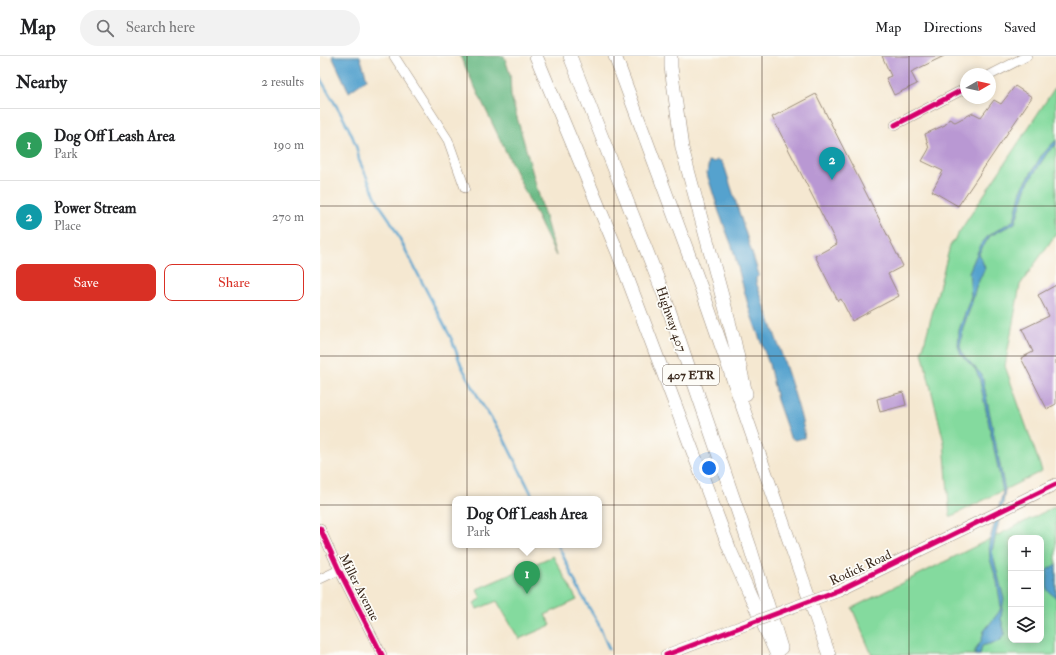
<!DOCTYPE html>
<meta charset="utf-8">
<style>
:root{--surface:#fff;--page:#f2f2f2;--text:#202124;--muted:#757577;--line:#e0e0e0;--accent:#d93025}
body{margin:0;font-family:"IM FELL Double Pica",serif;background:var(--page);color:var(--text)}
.controls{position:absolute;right:12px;bottom:12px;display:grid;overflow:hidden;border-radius:8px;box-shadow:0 2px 10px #0003}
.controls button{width:36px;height:36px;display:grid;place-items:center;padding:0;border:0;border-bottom:1px solid var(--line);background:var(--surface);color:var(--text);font:20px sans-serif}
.compass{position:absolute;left:640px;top:12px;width:36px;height:36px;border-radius:50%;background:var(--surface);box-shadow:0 2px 10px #0003;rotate:81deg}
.you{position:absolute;left:389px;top:412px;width:14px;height:14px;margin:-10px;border:3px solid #fff;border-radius:50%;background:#1a73e8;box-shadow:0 0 0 6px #1a73e833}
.badge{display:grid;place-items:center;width:26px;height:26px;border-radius:50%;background:var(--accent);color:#fff;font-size:13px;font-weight:700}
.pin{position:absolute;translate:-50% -33px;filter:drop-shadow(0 1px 2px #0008)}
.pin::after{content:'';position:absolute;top:21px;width:14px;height:12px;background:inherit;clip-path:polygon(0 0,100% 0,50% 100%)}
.popup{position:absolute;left:132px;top:440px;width:150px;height:52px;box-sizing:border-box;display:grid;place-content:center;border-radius:8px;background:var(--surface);filter:drop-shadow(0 1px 3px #0005);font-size:13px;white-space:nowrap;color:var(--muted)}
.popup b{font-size:15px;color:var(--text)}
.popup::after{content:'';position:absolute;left:50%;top:100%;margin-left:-8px;border:8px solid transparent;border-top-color:var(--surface)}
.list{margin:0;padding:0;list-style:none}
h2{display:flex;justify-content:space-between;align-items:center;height:52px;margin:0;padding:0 16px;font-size:17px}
h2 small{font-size:13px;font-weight:400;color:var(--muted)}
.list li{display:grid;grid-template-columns:26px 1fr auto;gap:12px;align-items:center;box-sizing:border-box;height:72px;padding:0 16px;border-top:1px solid var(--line)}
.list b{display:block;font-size:15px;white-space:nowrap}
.list p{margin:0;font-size:13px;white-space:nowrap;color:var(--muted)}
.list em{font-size:13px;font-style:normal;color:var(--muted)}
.actions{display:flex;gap:8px;padding:12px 16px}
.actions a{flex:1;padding:9px 0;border:1px solid var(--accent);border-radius:8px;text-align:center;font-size:14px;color:var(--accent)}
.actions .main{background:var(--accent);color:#fff}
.icon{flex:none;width:22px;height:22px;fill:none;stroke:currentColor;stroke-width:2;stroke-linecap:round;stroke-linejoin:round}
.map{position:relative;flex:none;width:736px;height:599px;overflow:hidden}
header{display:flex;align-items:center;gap:24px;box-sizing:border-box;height:56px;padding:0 20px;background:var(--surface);border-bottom:1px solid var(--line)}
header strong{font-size:19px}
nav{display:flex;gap:22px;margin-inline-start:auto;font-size:14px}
.search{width:280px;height:36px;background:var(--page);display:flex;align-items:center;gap:10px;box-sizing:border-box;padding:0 14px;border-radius:22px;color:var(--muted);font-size:15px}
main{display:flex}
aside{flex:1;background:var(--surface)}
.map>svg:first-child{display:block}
</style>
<header>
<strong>Map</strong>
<div class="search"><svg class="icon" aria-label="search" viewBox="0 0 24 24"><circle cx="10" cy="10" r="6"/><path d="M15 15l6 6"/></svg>Search here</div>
<nav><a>Map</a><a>Directions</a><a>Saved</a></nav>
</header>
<main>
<aside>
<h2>Nearby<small>2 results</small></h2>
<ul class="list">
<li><span class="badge" style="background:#2e9e5b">1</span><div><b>Dog Off Leash Area</b><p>Park</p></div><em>190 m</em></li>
<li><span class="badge" style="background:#0f9aa8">2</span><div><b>Power Stream</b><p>Place</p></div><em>270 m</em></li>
</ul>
<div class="actions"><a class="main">Save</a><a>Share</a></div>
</aside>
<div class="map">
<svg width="736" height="599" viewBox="0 0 736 599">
<rect width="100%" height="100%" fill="#fdfcf7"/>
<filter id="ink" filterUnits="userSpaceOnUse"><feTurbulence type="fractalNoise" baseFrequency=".025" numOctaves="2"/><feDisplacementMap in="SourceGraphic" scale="8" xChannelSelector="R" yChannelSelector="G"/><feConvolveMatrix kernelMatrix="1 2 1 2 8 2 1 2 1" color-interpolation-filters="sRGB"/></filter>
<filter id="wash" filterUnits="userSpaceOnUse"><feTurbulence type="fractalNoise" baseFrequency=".012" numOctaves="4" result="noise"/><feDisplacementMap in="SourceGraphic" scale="16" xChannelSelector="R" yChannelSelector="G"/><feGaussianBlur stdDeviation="0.9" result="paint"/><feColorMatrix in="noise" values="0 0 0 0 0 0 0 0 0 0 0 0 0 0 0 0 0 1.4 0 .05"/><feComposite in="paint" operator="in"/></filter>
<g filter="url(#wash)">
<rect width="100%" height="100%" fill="#f5e8d1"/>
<g fill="#84da9e" stroke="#60825e" fill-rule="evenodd">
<polygon points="736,30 736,178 700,229 685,310 722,415 630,461 624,386 602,296 630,190"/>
<path d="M736,450V599H552L532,552ZM691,482H721V584H691Z"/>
<polygon points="233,500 257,544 225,559 231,569 199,583 177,545 157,553 154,547 161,543 157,533"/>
</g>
<polygon fill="#6bba85" stroke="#537252" points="140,0 184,0 190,18 191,40 236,200"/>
<g fill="#55a2ce" stroke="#486676">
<polygon points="12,0 40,0 47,23 29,36"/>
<polygon points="736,84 736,89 728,96 708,127 695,167 670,180 659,197 665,212 656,231 651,250 643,272 640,291 644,300 662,319 685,434 683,448 672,495 684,543 681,562 685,577 680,585 662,590 660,599 655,599 655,594 661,585 664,575 679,556 681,551 677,526 670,503 669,487 683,436 659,321 655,313 641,299 638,290 639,274 651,240 649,216 661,188 669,179 694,164 701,134 721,100"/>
<path d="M397,104L401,105L405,112L439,219L436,222V226C443,245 489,371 484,382L475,384L470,381L457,344L449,308L430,256L413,193L399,156L387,118L389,105L394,106Z"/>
<polygon points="736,508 736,542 727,534 727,514"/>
</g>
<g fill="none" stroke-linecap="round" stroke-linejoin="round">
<g stroke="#55a2ce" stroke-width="2.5">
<path d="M0,22C12,44 37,79 39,104L59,148L70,164L132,284L141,309L163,350L181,377L214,443"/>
<polyline points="238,489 259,534 278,567 289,593"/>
</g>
</g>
<g id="blocks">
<g fill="#b998d3">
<polygon points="562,0 624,0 591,16 597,28 574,39 566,22 571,20"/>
<polygon points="695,30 712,41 638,150 612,135 623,115 602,105 609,93 605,78 625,69 629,63 635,66 653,57 661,61 674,44 681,48"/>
<polygon points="496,38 583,210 568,218 579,240 532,265 521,243 518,245 495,200 517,188 452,61"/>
<polygon points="736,229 736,348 727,353 701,302 713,296 702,273 729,260 718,239"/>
<polygon points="583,336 586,349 560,356 557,343"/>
</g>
</g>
</g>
<g filter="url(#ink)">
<use href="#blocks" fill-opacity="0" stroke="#988978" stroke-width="1"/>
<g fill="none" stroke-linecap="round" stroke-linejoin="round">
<g stroke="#988978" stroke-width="10">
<g id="minor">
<polyline points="74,0 128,84 145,132"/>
<polyline points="670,19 707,0"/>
<polyline points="575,69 646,32"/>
<polyline points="0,472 19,514 62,599"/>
<polyline points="0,523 19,514"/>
</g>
</g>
<g stroke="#988978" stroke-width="12">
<g id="major">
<polyline points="519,534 736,428"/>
<polyline points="346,599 409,575"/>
</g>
</g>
<g stroke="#988978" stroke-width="14">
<g id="highway">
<polyline points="216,0 298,197 410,494 457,599"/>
<polyline points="250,0 344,239 430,491 461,592"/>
<polyline points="295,0 383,237 509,599"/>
<polyline points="351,0 351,11 362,92 414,284 426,338"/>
</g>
</g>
<use href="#minor" stroke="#fff" stroke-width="9"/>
<use href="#major" stroke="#fff" stroke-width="11"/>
<use href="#highway" stroke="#fff" stroke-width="13"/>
<g stroke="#988978" stroke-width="12" stroke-linecap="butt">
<polyline id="major-bridge" points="409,575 519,534"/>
</g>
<use href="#major-bridge" stroke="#fff" stroke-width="11"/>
<g stroke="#fdfcf7" stroke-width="8">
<g id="cycleway">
<polyline points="575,69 646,32"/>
<polyline points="0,472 19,514 62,599"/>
<polyline points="346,599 519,534 736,428"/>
</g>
</g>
<use href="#cycleway" stroke="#d6006c" stroke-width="5"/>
</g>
</g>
<path fill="none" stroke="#3b2a1e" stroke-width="1" stroke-opacity="0.55" d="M147,0V599M294,0V599M442,0V599M589,0V599M0,150H736M0,300H736M0,449H736"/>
<g text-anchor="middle" stroke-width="3.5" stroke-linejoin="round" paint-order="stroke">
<rect fill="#fdfcf7" stroke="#75695f" stroke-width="1" x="343" y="309" width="56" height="20" rx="3"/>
<g font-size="12" font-weight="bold" fill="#3b2a1e">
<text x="371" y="323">407 ETR</text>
</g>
<g font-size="13" fill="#3b2a1e" stroke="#fdfcf7">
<text transform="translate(352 263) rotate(71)" y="5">Highway 407</text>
<text transform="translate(540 511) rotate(-25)" y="5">Rodick Road</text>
<text transform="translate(40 531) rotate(63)" y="5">Miller Avenue</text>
</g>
</g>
</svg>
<div class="controls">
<button>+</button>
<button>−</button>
<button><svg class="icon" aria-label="layers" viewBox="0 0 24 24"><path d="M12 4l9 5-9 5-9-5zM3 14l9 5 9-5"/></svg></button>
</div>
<svg class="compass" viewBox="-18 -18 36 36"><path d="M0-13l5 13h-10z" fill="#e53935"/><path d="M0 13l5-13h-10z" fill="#757577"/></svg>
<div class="you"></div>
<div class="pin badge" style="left:207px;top:538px;background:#2e9e5b">1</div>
<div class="popup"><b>Dog Off Leash Area</b>Park</div>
<div class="pin badge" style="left:512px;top:124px;background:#0f9aa8">2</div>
</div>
</main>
